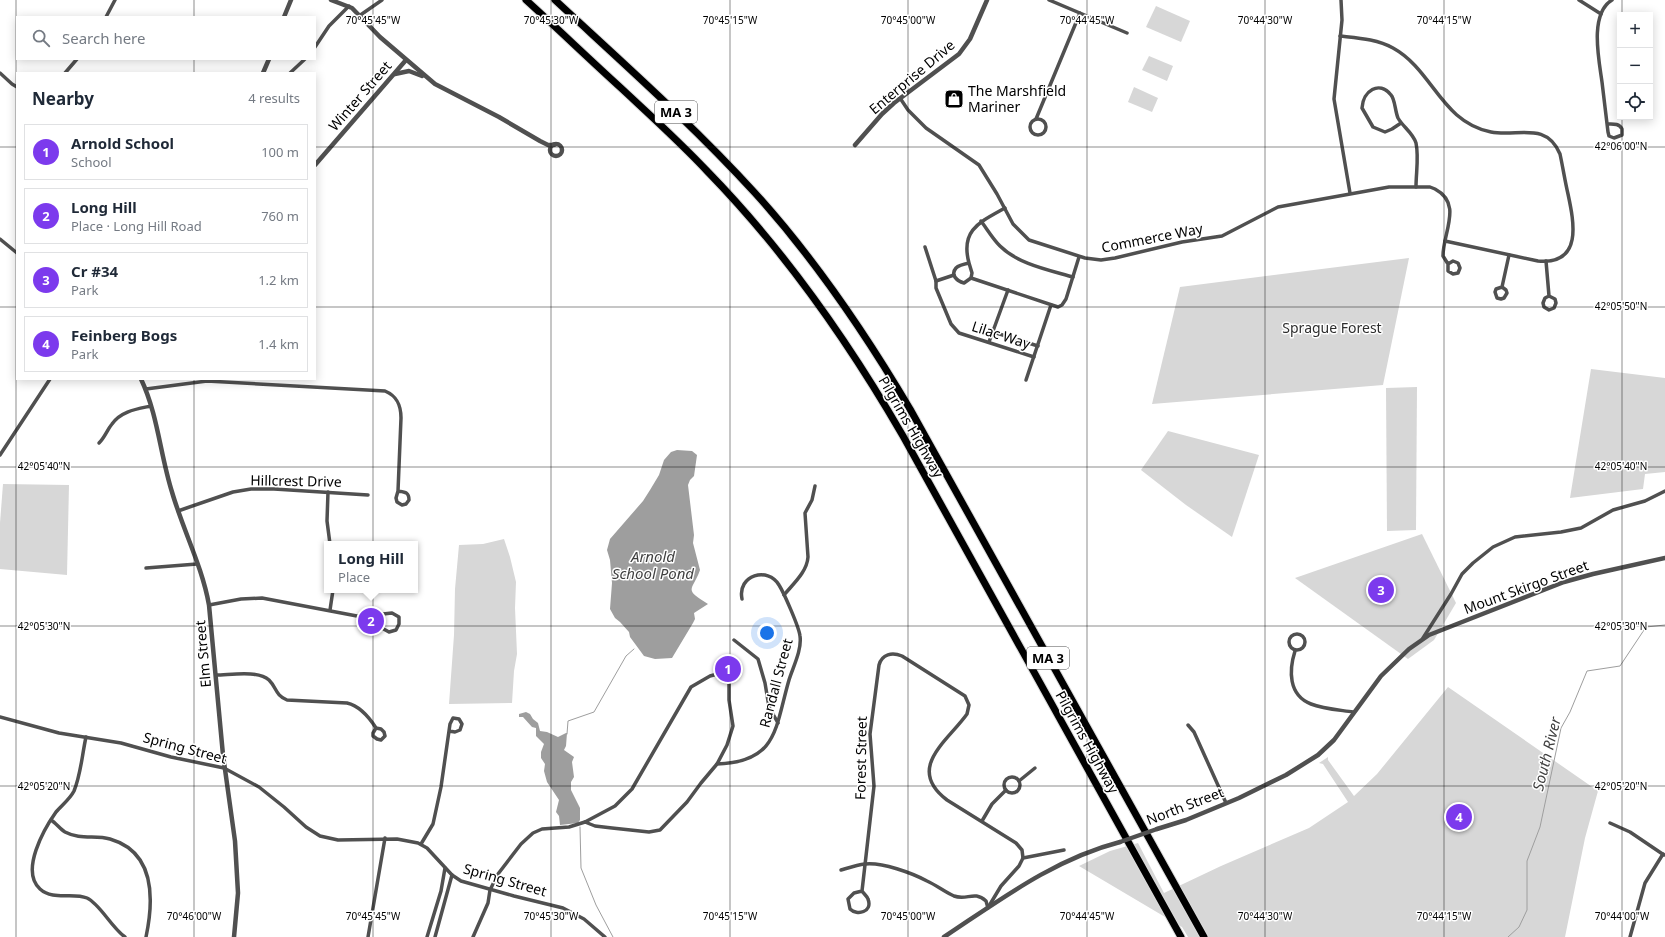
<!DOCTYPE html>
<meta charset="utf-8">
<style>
:root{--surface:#fff;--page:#f6f6f7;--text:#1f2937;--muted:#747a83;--line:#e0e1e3;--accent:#7c3aed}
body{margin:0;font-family:"Noto Sans",sans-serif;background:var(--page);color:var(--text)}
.controls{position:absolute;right:12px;top:12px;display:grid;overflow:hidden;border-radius:0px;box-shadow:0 2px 10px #0003}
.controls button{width:36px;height:36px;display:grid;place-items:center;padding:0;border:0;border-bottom:1px solid var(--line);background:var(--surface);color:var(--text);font:20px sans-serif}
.you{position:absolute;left:767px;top:633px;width:14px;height:14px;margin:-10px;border:3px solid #fff;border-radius:50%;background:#1a73e8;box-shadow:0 0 0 6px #1a73e833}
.badge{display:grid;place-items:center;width:26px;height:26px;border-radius:50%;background:var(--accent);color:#fff;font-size:13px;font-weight:700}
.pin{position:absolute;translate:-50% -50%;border:2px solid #fff;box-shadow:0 1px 4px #0006}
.popup{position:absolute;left:324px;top:541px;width:94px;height:52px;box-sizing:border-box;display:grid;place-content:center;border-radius:0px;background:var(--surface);filter:drop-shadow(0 1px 3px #0005);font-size:13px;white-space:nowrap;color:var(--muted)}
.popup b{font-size:15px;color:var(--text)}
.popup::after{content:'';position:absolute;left:50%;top:100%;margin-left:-8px;border:8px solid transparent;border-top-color:var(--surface)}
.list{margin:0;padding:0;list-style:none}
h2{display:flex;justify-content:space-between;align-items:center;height:52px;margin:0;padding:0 16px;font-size:17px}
h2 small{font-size:13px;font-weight:400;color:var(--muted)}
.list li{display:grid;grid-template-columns:26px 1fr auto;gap:12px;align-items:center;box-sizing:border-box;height:56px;margin:0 8px 8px;padding:0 8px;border:1px solid var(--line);border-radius:0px}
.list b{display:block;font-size:15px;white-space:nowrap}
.list p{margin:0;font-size:13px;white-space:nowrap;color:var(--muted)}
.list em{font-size:13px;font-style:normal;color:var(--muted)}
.icon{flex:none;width:22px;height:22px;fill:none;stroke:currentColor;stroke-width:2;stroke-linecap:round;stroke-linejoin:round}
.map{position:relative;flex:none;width:1665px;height:937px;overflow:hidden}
.search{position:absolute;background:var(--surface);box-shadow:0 2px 10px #0003;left:16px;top:16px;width:300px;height:44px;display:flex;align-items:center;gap:10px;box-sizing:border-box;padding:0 14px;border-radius:0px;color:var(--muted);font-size:15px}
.panel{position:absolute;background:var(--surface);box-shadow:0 2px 10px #0003;left:16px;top:72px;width:300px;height:308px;border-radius:0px}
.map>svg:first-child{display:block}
</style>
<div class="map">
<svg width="1665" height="937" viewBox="0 0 1665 937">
<rect width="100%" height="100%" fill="#fff"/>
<g fill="#d7d7d7">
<polygon points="1156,6 1190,21 1181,42 1146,27"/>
<polygon points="1149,56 1173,66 1167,81 1142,70"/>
<polygon points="1134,87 1158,98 1152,112 1128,102"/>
<polygon points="1409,258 1383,385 1152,404 1180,287"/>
<polygon points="1591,369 1665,378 1665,472 1645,474 1643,489 1570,498"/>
<polygon points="1417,387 1416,530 1387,531 1386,388"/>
<polygon points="1168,431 1259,455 1232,537 1186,505 1141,470"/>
<polygon points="3,484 69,485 67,575 0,569 0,523"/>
<polygon points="1422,534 1456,603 1434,640 1408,659 1295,578"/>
<polygon points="504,539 510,557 516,582 515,608 517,654 514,671 512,703 449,704 454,635 455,589 459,545 483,544"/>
<polygon points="1448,687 1598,791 1585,838 1565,937 1188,937 1182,927 1079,866 1110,851 1138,843 1164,893 1221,866 1309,828 1348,802 1323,764 1319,763 1328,757 1328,760 1354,796 1377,774"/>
</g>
<g fill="#9e9e9e">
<path d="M677,450L692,451L697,455L694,476L690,480L688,485L694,535L693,543L700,570C692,592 683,588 708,604L694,613L695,619L693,623L672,658L655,659L644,656L630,637L629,632L620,622L615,618L610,609L612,583L610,560L607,550L610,539L643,501L650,490L659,475L664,460L671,452Z"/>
<polygon points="526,712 530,714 533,719 538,723 540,731 547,732 558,737 566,733 567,733 566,746 564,750 574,757 572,762 574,777 571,782 571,790 580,808 580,820 578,823 560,825 559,816 556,812 559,800 547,782 544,771 545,764 541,758 541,752 544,744 536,736 536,728 532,727 523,717 519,717 519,714"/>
</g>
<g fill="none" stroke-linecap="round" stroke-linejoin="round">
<g stroke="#9e9e9e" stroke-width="1">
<polyline points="567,734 568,721 594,712 626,656 634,649"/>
<polyline points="580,827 581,868 596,905 613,937"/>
<polyline points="1508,937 1519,927 1527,910 1527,861 1540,827 1561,728 1570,712 1587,671 1620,666 1646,627 1665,625"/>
</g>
<g stroke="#dbdbdb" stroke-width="9">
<g id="motorway">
<path d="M526,0C558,29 589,59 621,88C651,116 681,143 708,172C785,251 848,341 903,436L1181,937"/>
<path d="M555,0C623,63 693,125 755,193C815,259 865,333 910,409L1204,937"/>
</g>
</g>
<g stroke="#505050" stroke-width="3.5">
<polyline points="1049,0 1127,33"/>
<polyline points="1341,0 1342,20 1334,99 1350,193"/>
<polyline points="1579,0 1601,14"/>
<polyline points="359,16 382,0"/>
<polyline points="106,17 115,0"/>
<path d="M1340,36C1358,38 1377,39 1393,48C1433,70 1441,122 1491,132C1518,137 1546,121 1560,154C1563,168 1565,181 1568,194C1574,222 1583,265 1538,261L1445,241"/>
<polyline points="315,47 329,26 349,6"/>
<polyline points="0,73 12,84 17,87"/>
<polyline points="65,73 77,59"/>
<polyline points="290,73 305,59"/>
<path d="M900,98L908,110L926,128L979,165L997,194L1013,224L1029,240L1085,258L1101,260L1115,258L1182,242L1222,236L1278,207L1389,187H1430L1435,189C1463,204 1443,232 1443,256L1448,264V271L1453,274L1458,273L1460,268L1458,263L1453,261L1448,264"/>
<polyline points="1036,119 1080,13"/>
<circle cx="1038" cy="127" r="8"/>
<path d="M1401,123L1392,129L1385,132L1373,127L1362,108C1363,91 1379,80 1391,95C1395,99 1395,111 1398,118C1403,127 1413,133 1416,143C1419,157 1416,173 1416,187"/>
<path d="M1607,124C1613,124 1619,123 1622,129V135L1614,138L1609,136L1608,132C1606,115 1604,99 1602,82C1599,60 1589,14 1612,0"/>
<path d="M981,221C987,229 993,239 1000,246C1018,264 1049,270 1073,277"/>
<polyline points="0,239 17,253"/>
<polyline points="925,247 936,281 936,288 951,324 959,333 1034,357"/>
<polyline points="1546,261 1549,296 1545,298 1543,303 1544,307 1549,310 1554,308 1556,303 1555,299 1549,296"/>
<path d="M969,263L972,273L971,278L964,283C957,281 950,275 956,268C959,265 964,264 969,263C960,230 980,222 1005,208"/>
<polyline points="971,278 1058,307 1062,305 1066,299 1079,257"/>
<polyline points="936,281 954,275"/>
<polyline points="1502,287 1506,290 1507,293 1504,298 1501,299 1497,298 1495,292 1496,289 1502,287 1509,255"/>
<polyline points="993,332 1038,346"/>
<polyline points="989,342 1008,290"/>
<polyline points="1026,380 1051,305"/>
<path d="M146,389L207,381L385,391C397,396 401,405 401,418L398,491C405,492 409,492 409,500L406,504L402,505L397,502L396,498L398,491"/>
<path d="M99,443C105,437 107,430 112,424C121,411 137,409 151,406"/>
<polyline points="0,455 50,379"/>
<polyline points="328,492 327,521 330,544"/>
<polyline points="178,511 233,492 251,489 274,489 368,495"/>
<polyline points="146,568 197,564"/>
<path d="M784,595C793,584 807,572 808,557L805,513L812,500L815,486"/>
<polyline points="209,605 241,599 262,598 378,620 383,614 392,613 399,617 399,624 396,630 389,632 380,627 378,620"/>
<polyline points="330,610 333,590"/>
<circle cx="1297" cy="642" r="8"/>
<polyline points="1423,638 1451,594 1462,574 1473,563 1493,547 1515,537 1561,532 1581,528 1613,510 1645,501 1665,491"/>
<polyline points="734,640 758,659 765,683 769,707 778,723"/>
<path d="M1295,651C1289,670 1288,695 1311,704C1323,709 1340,710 1353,712"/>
<path d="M216,675C230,675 258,670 269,680C277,688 275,695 287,700L347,703C360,706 369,717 376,728L381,729L384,732L385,736L381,740L377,739L373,736V733L376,728"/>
<polyline points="0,717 59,733 121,743 171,757 224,768 259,787 284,807 306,827 320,836 338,840 397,839 418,843 427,848 452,875 461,881 514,896 563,908 584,919 605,937"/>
<polyline points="1188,725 1194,732 1226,803"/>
<path d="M86,737C82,755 81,774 74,791C70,799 62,805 56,812C44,829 20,871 40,889C53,901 73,892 87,898C100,904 111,927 125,937"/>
<circle cx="1012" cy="785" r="8"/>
<polyline points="1019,781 1035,768"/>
<path d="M51,820C56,823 60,829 65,832C80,840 95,835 110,839C155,852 154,899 146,937"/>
<polyline points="982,821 992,804 1006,790"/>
<polyline points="585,822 615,806 632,789 691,687 710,676 721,673 726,675 729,679 729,700 733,726 727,745 717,764"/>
<polyline points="1610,823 1630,832 1664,855"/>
<polyline points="421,844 433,824 441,787 450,724 453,718 459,719 462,724 460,730 455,732 449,731"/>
<path d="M841,870C848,868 857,865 865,864C882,862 912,873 927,881C936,885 945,892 954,896C967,901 974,890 986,901L988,908"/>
<path d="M862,891L854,893L848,899L850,909C857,916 873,912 868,899C867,896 864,894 862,891L874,786L870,734L879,665C882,654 892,652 902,656L965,696L969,705L967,714C948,741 905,768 947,800L1016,843L1022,850L1023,858"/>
<polyline points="989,906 1001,886 1019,866 1023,858 1064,850"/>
<polyline points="368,937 385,838"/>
<polyline points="427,937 441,891 445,868"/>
<polyline points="435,937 452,875"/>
<path d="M473,937L488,903L490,890L498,874L521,844L533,833L542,829L569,827L585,822L595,826L612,828L649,832L660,830L687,802L701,783L717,764C778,762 775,728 789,680C793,667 802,650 800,636C799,627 784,593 779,585C768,566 737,575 742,599"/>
<polyline points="1630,937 1645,883 1663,854"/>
</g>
<g stroke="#505050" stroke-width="4.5">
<polyline points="331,0 352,8 380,37 435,84 499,117 540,141 548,145 554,145"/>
<polyline points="284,17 291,0"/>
<polyline points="263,73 269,59"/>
<polyline points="395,74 409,71 422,76"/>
<circle cx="556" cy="150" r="6"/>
<polyline points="855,145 882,114 894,103 959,54 970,39 987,0"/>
<polyline points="315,165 406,60"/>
<path d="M141,379C158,415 160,454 172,492C183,530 202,566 209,605L223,755L235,841L238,893L234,937"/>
<polyline points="1157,829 1186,820 1239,798 1286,775 1318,755 1334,740 1381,676 1409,649 1429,635 1564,582 1593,574 1665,558"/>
<path d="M944,937C1000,900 1054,859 1120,842"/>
</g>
<use href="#motorway" stroke="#000" stroke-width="7"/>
<polyline stroke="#505050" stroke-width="4.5" points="1120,842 1157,829"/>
</g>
<path fill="none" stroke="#000" stroke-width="1" stroke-opacity="0.45" d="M16,0V937M194,0V17M373,0V937M551,0V937M730,0V937M908,0V937M1087,0V937M1265,0V937M1444,0V937M1622,0V15M194,59V73M1622,117V937M0,147H17M315,147H1665M0,307H17M315,307H1665M194,379V937M0,467H1665M0,626H1665M0,786H1665"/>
<defs>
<g id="shop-square" transform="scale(1)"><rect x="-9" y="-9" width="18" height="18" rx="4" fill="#000" stroke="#fff"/><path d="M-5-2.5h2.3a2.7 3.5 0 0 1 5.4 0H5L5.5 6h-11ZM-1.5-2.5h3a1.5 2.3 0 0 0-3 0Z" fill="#fff"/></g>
</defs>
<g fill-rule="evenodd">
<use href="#shop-square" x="954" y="99"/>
</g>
<g text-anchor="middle" stroke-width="3" stroke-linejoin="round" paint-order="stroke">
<g fill="#fff" stroke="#4c4c4c" stroke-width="1">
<rect x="655" y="101" width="42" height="22" rx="3"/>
<rect x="1027" y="647" width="42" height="22" rx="3"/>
</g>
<g font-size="13" font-weight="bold" fill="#000">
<text x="676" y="117">MA 3</text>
<text x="1048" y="663">MA 3</text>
</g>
<g font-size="14" fill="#000" stroke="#fff">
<text transform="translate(912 77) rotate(-40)" y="5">Enterprise Drive</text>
<text transform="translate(360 96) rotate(-49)" y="5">Winter Street</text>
<text transform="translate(1152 238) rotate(-11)" y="5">Commerce Way</text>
<text transform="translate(1001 335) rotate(18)" y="5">Lilac Way</text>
<text transform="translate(911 427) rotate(60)" y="5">Pilgrims Highway</text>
<text transform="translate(296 481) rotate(1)" y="5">Hillcrest Drive</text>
<text transform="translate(1526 587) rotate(-20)" y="5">Mount Skirgo Street</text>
<text transform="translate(203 654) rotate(-95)" y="5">Elm Street</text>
<text transform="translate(776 683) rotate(-75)" y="5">Randall Street</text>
<text transform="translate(1087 742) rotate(61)" y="5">Pilgrims Highway</text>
<text transform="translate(185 748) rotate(15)" y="5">Spring Street</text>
<text transform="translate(861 758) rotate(-89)" y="5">Forest Street</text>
<text transform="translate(1185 806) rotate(-21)" y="5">North Street</text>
<text transform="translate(505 880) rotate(16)" y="5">Spring Street</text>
</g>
<g font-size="14" fill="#000" stroke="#fff" text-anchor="start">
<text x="968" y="96">The Marshfield<tspan x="968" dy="16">Mariner</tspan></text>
</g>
<g font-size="14" fill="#2e2e2e" stroke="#fff">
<text x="1332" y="333">Sprague Forest</text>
</g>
<g font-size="15" font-style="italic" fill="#3f3f3f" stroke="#fff">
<text x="653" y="562">Arnold<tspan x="653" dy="17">School Pond</tspan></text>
<text transform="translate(1547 754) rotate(-76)" y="5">South River</text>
</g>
</g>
<g font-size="10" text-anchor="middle" fill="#000" stroke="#fff" stroke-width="3" stroke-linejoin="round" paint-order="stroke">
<text x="373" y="24">70°45'45"W</text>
<text x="551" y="24">70°45'30"W</text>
<text x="730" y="24">70°45'15"W</text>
<text x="908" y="24">70°45'00"W</text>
<text x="1087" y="24">70°44'45"W</text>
<text x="1265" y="24">70°44'30"W</text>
<text x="1444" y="24">70°44'15"W</text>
<text x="1621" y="150">42°06'00"N</text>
<text x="1621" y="310">42°05'50"N</text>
<text x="44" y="470">42°05'40"N</text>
<text x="1621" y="470">42°05'40"N</text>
<text x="44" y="630">42°05'30"N</text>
<text x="1621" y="630">42°05'30"N</text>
<text x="44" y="790">42°05'20"N</text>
<text x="1621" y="790">42°05'20"N</text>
<text x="194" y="920">70°46'00"W</text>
<text x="373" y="920">70°45'45"W</text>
<text x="551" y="920">70°45'30"W</text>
<text x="730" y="920">70°45'15"W</text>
<text x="908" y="920">70°45'00"W</text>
<text x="1087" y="920">70°44'45"W</text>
<text x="1265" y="920">70°44'30"W</text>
<text x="1444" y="920">70°44'15"W</text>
<text x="1622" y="920">70°44'00"W</text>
</g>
</svg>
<div class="controls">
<button>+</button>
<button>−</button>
<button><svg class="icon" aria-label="locate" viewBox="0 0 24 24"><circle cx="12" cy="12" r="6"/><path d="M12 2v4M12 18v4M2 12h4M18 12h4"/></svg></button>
</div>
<div class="you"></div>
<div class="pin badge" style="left:728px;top:669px">1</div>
<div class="pin badge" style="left:371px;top:621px">2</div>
<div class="popup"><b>Long Hill</b>Place</div>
<div class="pin badge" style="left:1381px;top:590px">3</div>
<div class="pin badge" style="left:1459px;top:817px">4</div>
<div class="search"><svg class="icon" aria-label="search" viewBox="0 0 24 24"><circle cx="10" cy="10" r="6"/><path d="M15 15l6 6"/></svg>Search here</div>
<section class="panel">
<h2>Nearby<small>4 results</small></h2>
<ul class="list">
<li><span class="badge">1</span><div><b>Arnold School</b><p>School</p></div><em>100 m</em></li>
<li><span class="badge">2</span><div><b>Long Hill</b><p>Place · Long Hill Road</p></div><em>760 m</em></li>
<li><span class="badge">3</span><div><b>Cr #34</b><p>Park</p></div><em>1.2 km</em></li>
<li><span class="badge">4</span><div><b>Feinberg Bogs</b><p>Park</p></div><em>1.4 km</em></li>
</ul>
</section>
</div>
